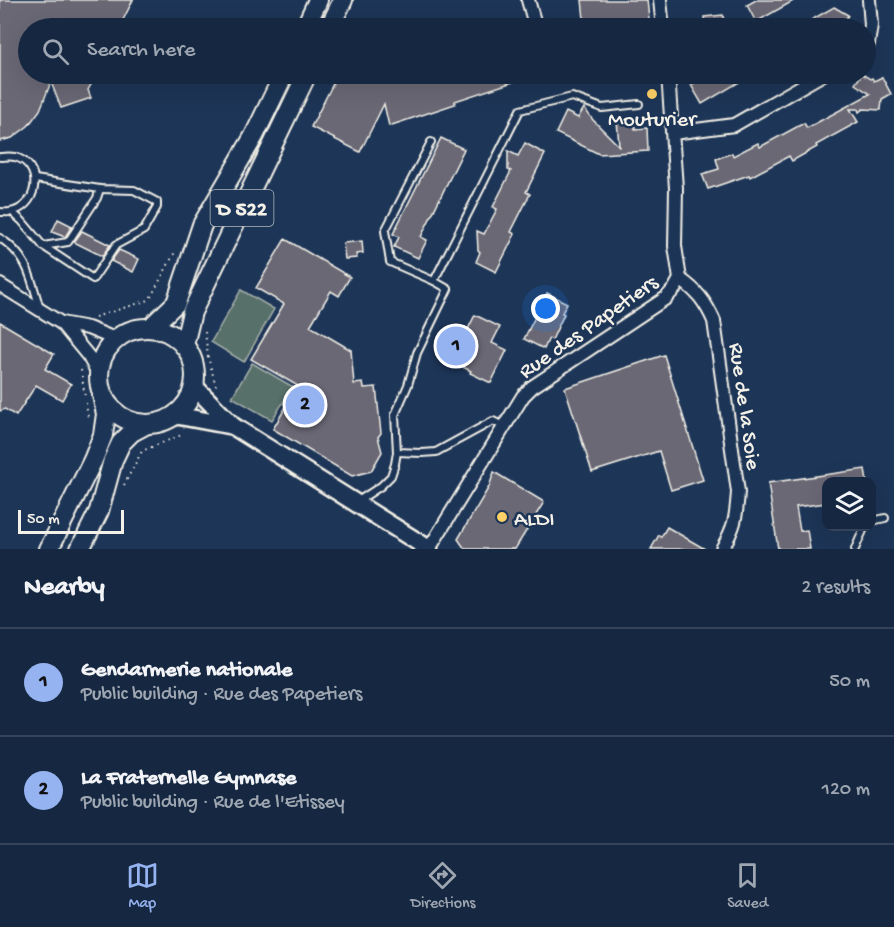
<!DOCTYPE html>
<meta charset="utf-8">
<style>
:root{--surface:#162841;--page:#23344c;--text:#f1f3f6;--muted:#9ea6b1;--line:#35445a;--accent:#95b2f1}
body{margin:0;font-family:"Gochi Hand",sans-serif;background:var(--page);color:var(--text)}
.controls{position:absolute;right:18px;bottom:18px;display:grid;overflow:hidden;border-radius:12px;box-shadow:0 6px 24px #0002}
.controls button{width:54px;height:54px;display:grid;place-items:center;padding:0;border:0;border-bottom:2px solid var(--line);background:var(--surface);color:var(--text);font:30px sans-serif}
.scale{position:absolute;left:18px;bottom:15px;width:106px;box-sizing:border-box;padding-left:6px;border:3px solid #f4f1e8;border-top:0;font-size:16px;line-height:21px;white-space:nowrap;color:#f4f1e8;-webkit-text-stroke:4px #1d3557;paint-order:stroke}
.you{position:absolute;left:546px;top:309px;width:21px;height:21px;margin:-15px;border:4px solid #fff;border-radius:50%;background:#1a73e8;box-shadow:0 0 0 9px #1a73e833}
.badge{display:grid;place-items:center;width:39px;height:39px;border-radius:50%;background:var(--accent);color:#111;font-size:20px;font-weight:700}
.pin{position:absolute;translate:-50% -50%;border:3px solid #fff;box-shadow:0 2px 6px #0006}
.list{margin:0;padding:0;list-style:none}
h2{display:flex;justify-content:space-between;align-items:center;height:78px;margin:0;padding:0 24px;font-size:26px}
h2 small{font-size:20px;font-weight:400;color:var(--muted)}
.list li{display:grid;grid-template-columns:39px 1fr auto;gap:18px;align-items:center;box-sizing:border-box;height:108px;padding:0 24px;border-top:2px solid var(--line)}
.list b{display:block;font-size:22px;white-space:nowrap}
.list p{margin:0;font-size:20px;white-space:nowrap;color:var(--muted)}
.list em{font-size:20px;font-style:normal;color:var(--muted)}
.icon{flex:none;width:33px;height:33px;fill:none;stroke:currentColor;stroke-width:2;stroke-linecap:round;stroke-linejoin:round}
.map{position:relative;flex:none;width:894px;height:549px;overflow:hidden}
.search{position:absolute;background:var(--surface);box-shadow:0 6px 24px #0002;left:18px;right:18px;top:18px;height:66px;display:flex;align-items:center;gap:15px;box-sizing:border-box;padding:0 21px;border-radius:33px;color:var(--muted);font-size:22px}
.sheet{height:294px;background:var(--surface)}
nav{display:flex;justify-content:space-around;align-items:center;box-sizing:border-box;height:84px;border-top:2px solid var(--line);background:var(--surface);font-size:16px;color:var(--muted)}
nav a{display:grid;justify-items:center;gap:3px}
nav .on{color:var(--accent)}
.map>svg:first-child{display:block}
</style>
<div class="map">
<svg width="894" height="549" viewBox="0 0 894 549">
<rect width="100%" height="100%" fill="#1d3557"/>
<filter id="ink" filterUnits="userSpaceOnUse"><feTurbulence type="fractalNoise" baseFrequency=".0167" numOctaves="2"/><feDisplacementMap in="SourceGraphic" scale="12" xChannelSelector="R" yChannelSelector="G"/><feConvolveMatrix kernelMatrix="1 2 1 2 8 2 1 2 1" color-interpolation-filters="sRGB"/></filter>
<g filter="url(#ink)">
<g fill="#586f6b" stroke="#a6b0aa" stroke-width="1.5">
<polygon points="241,290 274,309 244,362 211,342"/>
<polygon points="252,363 293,387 272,420 232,397"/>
</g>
<g fill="#6a6774" stroke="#f4f1e8" stroke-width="1.5">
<polygon points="0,0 133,0 119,28 28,28 28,74 97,74 88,90 91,98 61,108 51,82 40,110 28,126 12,138 0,141"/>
<polygon points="582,0 647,0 650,28 585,28"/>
<polygon points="756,0 795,0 756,22 747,5"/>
<polygon points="834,7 848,15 842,26 838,28 797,28"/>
<polygon points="723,15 725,28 705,28 704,17"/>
<polygon points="338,74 530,74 531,76 455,101 455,104 389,126 384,104 360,152 311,127"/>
<polygon points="711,74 753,74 702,104 691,85"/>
<polygon points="862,74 870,79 872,78 874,81 882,77 891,94 882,99 881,110 863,109 859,112 858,109 850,109 858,122 816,145 817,147 792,161 789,156 750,177 749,175 708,189 702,174 719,169 716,159 732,153 733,156 758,143 760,147 804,123 807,128 870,94 855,84"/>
<polygon points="584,108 593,120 619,146 617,120 635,125 635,129 647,128 648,151 599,154 556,133 566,112 578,118"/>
<polygon points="441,138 464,149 421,237 427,240 418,258 394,247 399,237 393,234"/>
<polygon points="525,143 545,154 526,192 530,194 511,232 515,234 496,272 476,262 480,252 478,250 477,231 484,234 497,209 493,207 511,171 508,170 508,151 518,156"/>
<polygon points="58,219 72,226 65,237 52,232"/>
<polygon points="82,231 110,245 102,256 74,242"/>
<polygon points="285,239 350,277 339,296 331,291 310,326 351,350 354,384 363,383 364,388 376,387 381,433 378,437 382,452 371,471 352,476 273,429 298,386 251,359 284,304 256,288"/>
<polygon points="362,241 363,253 356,254 357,258 345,259 343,243"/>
<polygon points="119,250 139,259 133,272 111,261"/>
<polygon points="547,293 567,303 562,313 564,314 552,340 549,338 544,349 524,339"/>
<polygon points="475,315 500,327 492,343 507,350 491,383 470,373 471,371 463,367 465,361 440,349 449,331 463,339"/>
<polygon points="0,322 54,354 45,369 71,384 62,400 36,385 16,416 5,409 0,411"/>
<polygon points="664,355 703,480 671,490 659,451 592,472 565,388"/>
<polygon points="865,469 867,482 826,482 826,503 796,507 800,531 807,530 810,549 778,549 768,483"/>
<polygon points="494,472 544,502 515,549 465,549 458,539 489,487"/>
<polygon points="667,527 705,549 651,549 659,535 661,537"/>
</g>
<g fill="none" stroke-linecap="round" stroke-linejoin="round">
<g stroke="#f4f1e8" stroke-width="10">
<g id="lane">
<polyline points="431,142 385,231 390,262 434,281"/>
<path d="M0,157C4,157 10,156 15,157C42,164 40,203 14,211C10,213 5,212 0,212"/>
<polyline points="35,179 100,189 134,190 157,202 157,207 144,230 116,245 93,279 43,246"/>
<polyline points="12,212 22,221 43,246 68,242 97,198 100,189"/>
<path d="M0,238C29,257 31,279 40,309"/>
<polyline points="397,452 422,453 436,452 493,421 505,427"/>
<polyline points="358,501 381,486 391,476 395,464 397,452 395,415 408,385 417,353 448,289 434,281 520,110 572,97 602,108 639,104"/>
<polyline points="872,521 885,518"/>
<polyline points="855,549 865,526"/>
</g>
</g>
<g stroke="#f4f1e8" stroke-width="16">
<g id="street">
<polyline points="528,0 536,28"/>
<polyline points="660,0 663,28"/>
<polyline points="866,46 868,44 871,25 869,0"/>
<polyline points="560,74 570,74"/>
<polyline points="673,133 734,125 823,74"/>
<path d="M680,279C697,291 705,301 714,321L738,492C736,519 735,526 722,549"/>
<polyline points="0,285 61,323 89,357 100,377"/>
<polyline points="61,323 88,328 115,339"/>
<polyline points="429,549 523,396 532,387 666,298 675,288 680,279 675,246 676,188 668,74"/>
</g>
</g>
<g stroke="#f4f1e8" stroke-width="21">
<g id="secondary">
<polyline points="194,386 233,426 429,549"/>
<polyline points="174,415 233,426"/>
</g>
</g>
<g stroke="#f4f1e8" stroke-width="22">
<g id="primary">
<polyline points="305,28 318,0"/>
<polyline points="329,28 343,0"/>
<polyline points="150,328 176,303 202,225 254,136 284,74"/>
<circle cx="147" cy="376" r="48"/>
<polyline points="184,345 192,312 307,74"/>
<polyline points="49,549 93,460 103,435 106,414 102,395"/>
<polyline points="80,549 99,511 113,460 121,443 132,432 147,424"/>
</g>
</g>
<g stroke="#f4f1e8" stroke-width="2" stroke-dasharray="1.5 4.5" stroke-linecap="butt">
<polyline points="95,317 149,300 152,295 175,252"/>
<polyline points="205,332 208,357 216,386"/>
<polyline points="81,370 85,397"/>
<polyline points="86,403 88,418"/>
<polyline points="124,485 142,451 184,434"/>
</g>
<use href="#lane" stroke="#1d3557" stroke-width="6"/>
<use href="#street" stroke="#1d3557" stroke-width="12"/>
<use href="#secondary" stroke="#1d3557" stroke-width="16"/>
<use href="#primary" stroke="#1d3557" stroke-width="18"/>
</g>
</g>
<g fill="#ffd166" stroke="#1d3557" stroke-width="2">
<circle cx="652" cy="94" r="6"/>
<circle cx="502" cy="517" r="6"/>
</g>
<g text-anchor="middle" stroke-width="5" stroke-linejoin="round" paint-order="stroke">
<rect fill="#1d3557" stroke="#b4b9bc" stroke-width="1.5" x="210.5" y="190" width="63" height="36" rx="4.5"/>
<g font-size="21" font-weight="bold" fill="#f4f1e8">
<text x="242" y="215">D 522</text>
</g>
<g font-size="22" fill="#f4f1e8" stroke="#1d3557">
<text x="652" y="125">Mouturier</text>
<text x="514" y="525" text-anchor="start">ALDI</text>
</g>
<g font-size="22" fill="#f4f1e8" stroke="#1d3557">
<text transform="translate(587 325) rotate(-35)" y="8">Rue des Papetiers</text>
<text transform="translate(747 406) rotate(82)" y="8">Rue de la Soie</text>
</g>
</g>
</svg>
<div class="controls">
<button><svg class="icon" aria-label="layers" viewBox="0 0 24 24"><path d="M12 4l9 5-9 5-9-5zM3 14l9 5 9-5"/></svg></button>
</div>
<div class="scale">50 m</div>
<div class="you"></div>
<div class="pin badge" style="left:456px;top:346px">1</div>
<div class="pin badge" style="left:305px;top:405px">2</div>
<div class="search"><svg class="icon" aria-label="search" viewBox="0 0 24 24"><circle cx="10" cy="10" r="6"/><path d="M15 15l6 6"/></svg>Search here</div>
</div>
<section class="sheet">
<h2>Nearby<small>2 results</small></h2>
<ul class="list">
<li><span class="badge">1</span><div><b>Gendarmerie nationale</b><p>Public building · Rue des Papetiers</p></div><em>50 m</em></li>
<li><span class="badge">2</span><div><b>La Fraternelle Gymnase</b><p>Public building · Rue de l'Etissey</p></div><em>120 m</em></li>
</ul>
</section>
<nav>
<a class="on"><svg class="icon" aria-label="map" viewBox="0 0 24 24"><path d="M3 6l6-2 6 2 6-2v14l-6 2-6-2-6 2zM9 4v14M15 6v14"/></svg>Map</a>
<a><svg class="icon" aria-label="directions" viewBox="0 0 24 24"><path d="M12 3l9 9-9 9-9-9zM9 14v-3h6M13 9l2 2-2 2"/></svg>Directions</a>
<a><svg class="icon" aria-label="saved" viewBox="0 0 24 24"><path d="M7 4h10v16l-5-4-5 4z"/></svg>Saved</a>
</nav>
